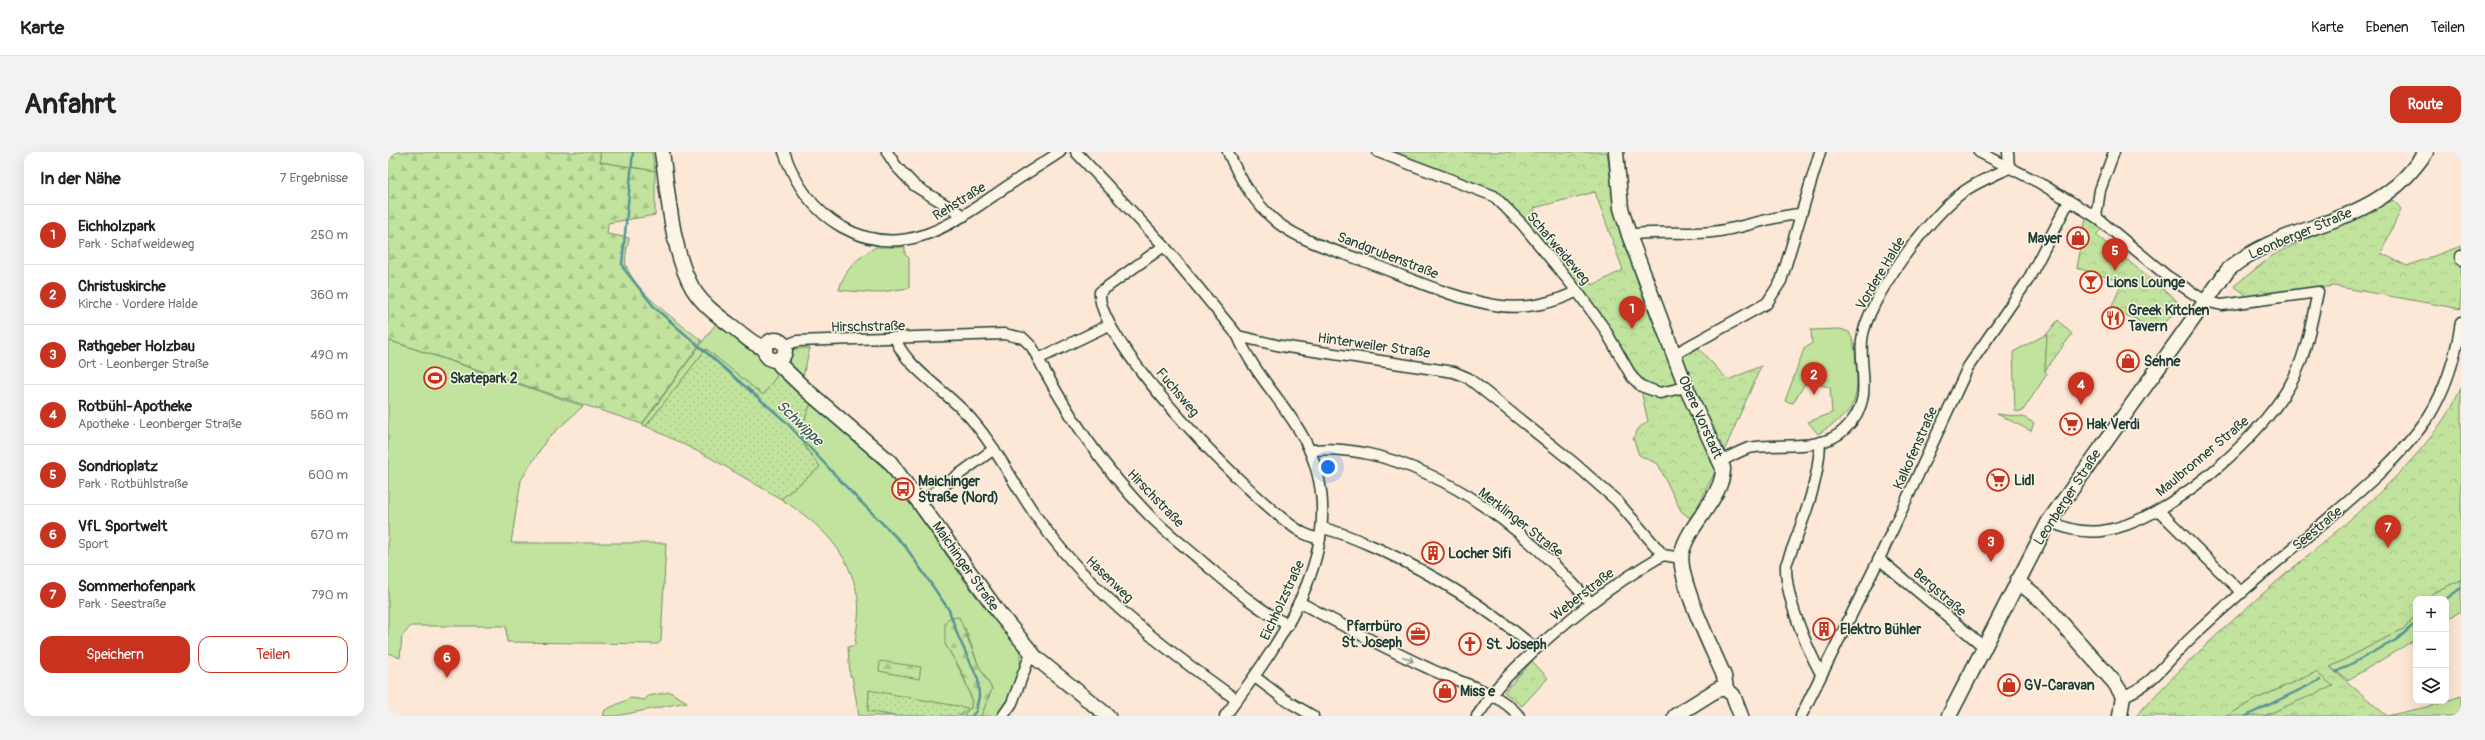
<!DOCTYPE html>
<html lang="de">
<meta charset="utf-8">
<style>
:root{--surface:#fff;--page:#f2f2f2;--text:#202124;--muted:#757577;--line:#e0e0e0;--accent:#c8321e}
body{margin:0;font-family:Pangolin,sans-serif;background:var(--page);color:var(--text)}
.controls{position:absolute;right:12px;bottom:12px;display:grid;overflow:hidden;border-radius:8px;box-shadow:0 4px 16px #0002}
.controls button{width:36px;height:36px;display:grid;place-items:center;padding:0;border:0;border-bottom:1px solid var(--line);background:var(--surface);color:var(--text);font:20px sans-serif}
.you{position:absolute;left:940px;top:315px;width:14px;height:14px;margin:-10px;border:3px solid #fff;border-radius:50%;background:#1a73e8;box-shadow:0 0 0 6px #1a73e833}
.badge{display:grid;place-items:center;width:26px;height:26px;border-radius:50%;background:var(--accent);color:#fff;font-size:13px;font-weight:700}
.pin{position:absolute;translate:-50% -33px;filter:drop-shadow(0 1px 2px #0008)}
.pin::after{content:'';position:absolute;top:21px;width:14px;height:12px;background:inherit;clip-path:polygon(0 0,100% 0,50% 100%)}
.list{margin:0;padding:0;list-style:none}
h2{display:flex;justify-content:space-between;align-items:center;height:52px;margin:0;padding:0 16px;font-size:17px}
h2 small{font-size:13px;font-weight:400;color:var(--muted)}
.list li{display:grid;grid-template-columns:26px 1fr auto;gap:12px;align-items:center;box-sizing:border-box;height:60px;padding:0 16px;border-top:1px solid var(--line)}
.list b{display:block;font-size:15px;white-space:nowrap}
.list p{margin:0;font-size:13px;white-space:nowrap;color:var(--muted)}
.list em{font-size:13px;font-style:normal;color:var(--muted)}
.actions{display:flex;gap:8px;padding:12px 16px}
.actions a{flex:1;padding:9px 0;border:1px solid var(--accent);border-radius:12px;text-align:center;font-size:14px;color:var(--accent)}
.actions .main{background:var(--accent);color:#fff}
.icon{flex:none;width:22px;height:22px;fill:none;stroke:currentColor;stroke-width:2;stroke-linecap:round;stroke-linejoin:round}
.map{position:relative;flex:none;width:2073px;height:564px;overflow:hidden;border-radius:12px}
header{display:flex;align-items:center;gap:24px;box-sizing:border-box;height:56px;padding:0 20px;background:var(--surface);border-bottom:1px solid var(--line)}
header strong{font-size:19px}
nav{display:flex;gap:22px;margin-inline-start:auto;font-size:14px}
.intro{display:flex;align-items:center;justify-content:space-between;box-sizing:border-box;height:96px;padding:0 24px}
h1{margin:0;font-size:28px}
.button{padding:10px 18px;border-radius:12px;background:var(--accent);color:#fff;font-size:14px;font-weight:700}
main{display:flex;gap:24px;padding:0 24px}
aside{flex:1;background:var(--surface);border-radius:12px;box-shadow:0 4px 16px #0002}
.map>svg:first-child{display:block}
</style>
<header>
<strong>Karte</strong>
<nav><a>Karte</a><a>Ebenen</a><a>Teilen</a></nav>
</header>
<div class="intro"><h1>Anfahrt</h1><a class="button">Route</a></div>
<main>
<aside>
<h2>In der Nähe<small>7 Ergebnisse</small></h2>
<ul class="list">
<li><span class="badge">1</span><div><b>Eichholzpark</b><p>Park · Schafweideweg</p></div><em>250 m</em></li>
<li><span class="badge">2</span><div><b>Christuskirche</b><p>Kirche · Vordere Halde</p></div><em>360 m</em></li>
<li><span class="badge">3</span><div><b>Rathgeber Holzbau</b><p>Ort · Leonberger Straße</p></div><em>490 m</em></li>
<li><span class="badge">4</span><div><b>Rotbühl-Apotheke</b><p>Apotheke · Leonberger Straße</p></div><em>560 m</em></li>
<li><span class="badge">5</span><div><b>Sondrioplatz</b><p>Park · Rotbühlstraße</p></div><em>600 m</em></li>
<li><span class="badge">6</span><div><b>VfL Sportwelt</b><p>Sport</p></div><em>670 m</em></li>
<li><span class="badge">7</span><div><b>Sommerhofenpark</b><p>Park · Seestraße</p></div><em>790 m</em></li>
</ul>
<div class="actions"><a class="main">Speichern</a><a>Teilen</a></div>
</aside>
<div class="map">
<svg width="2073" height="564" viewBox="0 0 2073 564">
<defs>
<pattern id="forest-firs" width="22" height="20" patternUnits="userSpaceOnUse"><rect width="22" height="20" fill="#c2e39d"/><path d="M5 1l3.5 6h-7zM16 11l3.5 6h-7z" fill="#a6c488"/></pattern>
<pattern id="park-crowns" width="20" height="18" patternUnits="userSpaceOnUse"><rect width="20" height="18" fill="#c2e39d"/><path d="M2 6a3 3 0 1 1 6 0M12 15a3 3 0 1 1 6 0" fill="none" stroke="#a6c488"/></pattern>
<pattern id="garden-dots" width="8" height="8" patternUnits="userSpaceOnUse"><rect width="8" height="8" fill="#c2e39d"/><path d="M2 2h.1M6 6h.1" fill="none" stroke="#a6c488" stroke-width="1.8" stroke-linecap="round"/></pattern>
</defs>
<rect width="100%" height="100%" fill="#fde7d6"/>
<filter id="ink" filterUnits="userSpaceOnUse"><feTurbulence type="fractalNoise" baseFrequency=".025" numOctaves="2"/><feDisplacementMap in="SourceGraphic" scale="8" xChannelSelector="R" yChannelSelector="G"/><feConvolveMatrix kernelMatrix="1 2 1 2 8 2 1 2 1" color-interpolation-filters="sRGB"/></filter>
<g filter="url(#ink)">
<g fill="#c2e39d" stroke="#709068">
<polygon points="212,0 264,0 267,19 212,10"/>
<path d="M488,95H517V103L521,106V136L486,141L451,138C456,118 470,105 488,95Z"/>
<polygon points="329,170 391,221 375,244 318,197 258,274 254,273"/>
<path d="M1452,177L1461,180C1467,191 1467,200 1468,213C1472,254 1463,261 1430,282L1420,270L1444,261L1442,235L1418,230L1405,251L1397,249L1416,197L1424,191L1423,178Z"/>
<polygon points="1659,182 1657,219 1659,222 1634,260 1627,259 1625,200"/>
<polygon points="0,188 195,254 159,287 133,328 123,391 278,391 273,489 270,492 119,490 118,474 23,474 14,484 12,506 0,501"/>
<polygon points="422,196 415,224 401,212 400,203 407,197"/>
<path d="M423,251L499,319L589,446L594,448C604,460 624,480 630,494C638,516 622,546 611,564H593L604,537L590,512L577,476L557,492C564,503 587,543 583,555C581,558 577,561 574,564H571L579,556L481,539L480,559L507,564H471L464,524H462L460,495L467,493C468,479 472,461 470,447C462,399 432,372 393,347L432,315C409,284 409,288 423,251Z"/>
<polygon points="1609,262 1635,265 1646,271 1643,279"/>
<polygon points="2073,428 2073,459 2058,468 2058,447 2040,447 2046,440"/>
<polygon points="2028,462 2028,487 1960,528 1942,515 2017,476"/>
<polygon points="1929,520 1946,534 1876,564 1839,564 1866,548"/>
<polygon points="282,540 299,550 228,564 215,564 217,558 243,546 257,548 260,544"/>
<polygon points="2073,544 2073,564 1999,564 2047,553"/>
</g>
<g fill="url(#forest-firs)" stroke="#709068">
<path d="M0,0H212V10L267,19V63L220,71L219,82L241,86C240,93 236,107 238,113C247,141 292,171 314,189L254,272L0,188Z"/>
<polygon points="571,465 590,512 604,537 593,564 574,564 583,556 584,547 573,518 557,492 557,471 561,466"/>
<polygon points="492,509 533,515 531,527 491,519"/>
</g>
<g fill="url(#park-crowns)" stroke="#709068" fill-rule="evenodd">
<path d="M1000,0H1219L1227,59L1252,137L1279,206L1310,196L1340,228L1373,214L1327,320L1303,367L1293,359L1270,312L1251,303L1245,286L1251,276L1260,269L1254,243L1255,230L1194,140L1109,39ZM1207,40L1235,118L1205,133L1154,76L1146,56Z"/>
<polygon points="2006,48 2013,57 1993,101 2019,114 2073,94 2073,157 1946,134 1859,144 1846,134 1884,104 1950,71"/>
<polygon points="1698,66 1715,75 1708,83 1785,145 1790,151 1787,161 1768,179 1747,167 1723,157 1734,130 1689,116"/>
<polygon points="1670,168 1684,182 1657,219 1659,182"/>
<path d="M2073,236V428L2046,440L2040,447H2028V462L2017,476L1942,515L1999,564H1876L1945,534L1928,520L1866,548L1839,564H1748C1789,519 1833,478 1879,438C1940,385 2041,310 2073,236Z"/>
<polygon points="1144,509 1160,526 1134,554 1116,540"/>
</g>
<g fill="url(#garden-dots)" stroke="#709068">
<path d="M318,197L375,243L391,221L423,251C409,288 409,284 432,315L393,347L321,305L258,274Z"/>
<polygon points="481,538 580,556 571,564 507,564 480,559"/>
</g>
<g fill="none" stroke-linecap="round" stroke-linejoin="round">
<g stroke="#589398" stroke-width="2.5">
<polyline points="245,0 234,112 236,117 267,156 397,269 463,340 517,394 561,458 570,484 590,527 591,544 588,559 584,564"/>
<polyline points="2058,447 2073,436"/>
<polyline points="1948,520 2008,488 2028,471"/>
<polyline points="1858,564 1932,528"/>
</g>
<g stroke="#1f3d34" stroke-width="13">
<g id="street">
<path d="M396,0C407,32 424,58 454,75C513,108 560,75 608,42C629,27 651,14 672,0"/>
<polyline points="499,0 508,14 527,34 576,64"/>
<polyline points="688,0 776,94 850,184 893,194 1066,220 1080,226 1186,311 1229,349 1275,403 1293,406"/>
<path d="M840,0C851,26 868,53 890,71C916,91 953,100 984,112C1026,128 1069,148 1113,154C1138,157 1167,151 1189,139"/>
<polyline points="990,0 1106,44 1134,72 1189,139 1216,176 1244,225 1253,234 1272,241 1298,235"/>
<path d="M1591,0L1650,30L1708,65L1779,124L1817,149L1834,153L1930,140C1923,171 1918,205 1902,233C1870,288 1779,370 1714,379C1696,381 1677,377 1661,369"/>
<polyline points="1620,0 1621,16"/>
<polyline points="1708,65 1712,38 1726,0"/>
<path d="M1241,83C1267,78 1297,83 1324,80C1354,77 1382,64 1412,62"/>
<path d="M776,94L712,140C707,189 871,356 915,381C921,384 927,386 932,387"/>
<polyline points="2073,104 2073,108"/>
<path d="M508,188C518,216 564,243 584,268C611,299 628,337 653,371C705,443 777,497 849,548"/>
<path d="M396,194L409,189L616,182L635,186L644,195C675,256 714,315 762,364C779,381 799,396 817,412C843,434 869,457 900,473"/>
<polyline points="1285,203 1379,151 1393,129 1432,0"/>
<polyline points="650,207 721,173"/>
<path d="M1432,290C1431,333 1413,373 1398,413C1397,445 1418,494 1433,522"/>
<path d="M922,299C939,295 959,298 976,301C1066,319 1144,385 1203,451"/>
<path d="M1333,309C1342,305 1351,299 1361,296C1391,290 1433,301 1457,277C1487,247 1471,222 1474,188C1478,148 1544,60 1578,38C1591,29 1607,23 1621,16"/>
<polyline points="533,350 606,297"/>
<polyline points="1771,359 1854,441"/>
<path d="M934,376C954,380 972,389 991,397C1047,423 1101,457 1148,497"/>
<polyline points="1491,407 1596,495"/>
<path d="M911,450C954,473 996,496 1040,516C1070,531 1109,538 1131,564"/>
<polyline points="867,525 896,547 925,564"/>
<path d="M1735,544C1765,534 1782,505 1805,484C1846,445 1891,408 1935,371C1973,339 2013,305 2041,264C2059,235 2068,204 2073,170"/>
<polyline points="615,564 624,551 643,501"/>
<path d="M837,564C896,486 970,385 915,285C896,250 865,221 850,184"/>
<path d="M1089,564C1097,554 1103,542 1112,532C1160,482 1215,438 1275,403"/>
<polyline points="1413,564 1491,407 1580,215 1640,128 1681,49"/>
</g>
</g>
<g stroke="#1f3d34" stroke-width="17">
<g id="secondary">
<path d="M274,0C280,40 284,102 305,137C315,153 330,164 345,175C355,182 366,195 378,195"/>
<path d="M1228,0L1233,56L1241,83L1298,235L1335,316C1336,344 1300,373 1294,400C1288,425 1325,498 1336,524L1338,537"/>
<circle cx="387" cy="198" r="10"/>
<polyline points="390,208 392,213 416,236 502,310 611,461 648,506 720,564"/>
<polyline points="1629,429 1652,447 1726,530 1735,544 1732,564"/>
<polyline points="1338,537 1345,543 1353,564"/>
<polyline points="1287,564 1330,537 1338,537"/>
<path d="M1561,564L1661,369L1840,118C1886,77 1955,76 2003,38C2017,28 2028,14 2038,0"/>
</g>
</g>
<use href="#street" stroke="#fcf5e5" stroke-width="10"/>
<use href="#secondary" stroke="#fcf5e5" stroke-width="14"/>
</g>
<defs><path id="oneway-shaft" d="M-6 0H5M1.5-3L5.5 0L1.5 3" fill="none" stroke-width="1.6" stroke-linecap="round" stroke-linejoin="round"/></defs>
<use stroke="#8e998c" href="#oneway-shaft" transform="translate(1020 507) rotate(26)"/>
</g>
<defs>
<g id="shop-ring" transform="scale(1.15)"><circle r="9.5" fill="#fcf5e5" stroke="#c8321e" stroke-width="1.5"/><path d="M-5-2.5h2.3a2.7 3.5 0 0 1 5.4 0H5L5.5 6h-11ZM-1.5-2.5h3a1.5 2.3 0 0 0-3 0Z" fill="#c8321e"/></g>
<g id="bar-ring" transform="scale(1.15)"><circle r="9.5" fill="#fcf5e5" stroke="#c8321e" stroke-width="1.5"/><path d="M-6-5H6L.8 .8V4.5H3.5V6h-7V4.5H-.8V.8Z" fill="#c8321e"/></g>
<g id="restaurant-ring" transform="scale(1.15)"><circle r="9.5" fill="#fcf5e5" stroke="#c8321e" stroke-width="1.5"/><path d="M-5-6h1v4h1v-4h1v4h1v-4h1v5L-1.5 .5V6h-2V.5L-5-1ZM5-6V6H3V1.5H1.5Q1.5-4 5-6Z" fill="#c8321e"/></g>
<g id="stadium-ring" transform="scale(1.15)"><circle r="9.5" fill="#fcf5e5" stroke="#c8321e" stroke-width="1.5"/><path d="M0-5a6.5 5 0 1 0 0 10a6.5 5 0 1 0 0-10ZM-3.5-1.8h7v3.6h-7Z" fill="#c8321e"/></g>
<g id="supermarket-ring" transform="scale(1.15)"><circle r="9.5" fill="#fcf5e5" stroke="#c8321e" stroke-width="1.5"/><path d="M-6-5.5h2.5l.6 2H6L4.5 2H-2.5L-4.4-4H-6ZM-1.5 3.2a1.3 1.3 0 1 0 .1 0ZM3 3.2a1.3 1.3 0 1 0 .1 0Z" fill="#c8321e"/></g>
<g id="bus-ring" transform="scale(1.15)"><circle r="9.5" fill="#fcf5e5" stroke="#c8321e" stroke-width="1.5"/><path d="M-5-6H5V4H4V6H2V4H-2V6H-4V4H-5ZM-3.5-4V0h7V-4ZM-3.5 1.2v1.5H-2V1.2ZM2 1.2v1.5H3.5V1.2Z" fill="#c8321e"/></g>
<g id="building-ring" transform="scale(1.15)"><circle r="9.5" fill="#fcf5e5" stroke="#c8321e" stroke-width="1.5"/><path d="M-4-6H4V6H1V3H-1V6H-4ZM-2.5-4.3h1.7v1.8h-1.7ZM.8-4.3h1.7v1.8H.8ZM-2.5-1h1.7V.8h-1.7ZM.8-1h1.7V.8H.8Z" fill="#c8321e"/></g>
<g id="office-ring" transform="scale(1.15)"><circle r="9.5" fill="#fcf5e5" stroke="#c8321e" stroke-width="1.5"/><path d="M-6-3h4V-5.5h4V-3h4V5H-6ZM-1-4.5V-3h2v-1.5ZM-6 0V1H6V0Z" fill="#c8321e"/></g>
<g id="church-ring" transform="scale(1.15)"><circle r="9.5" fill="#fcf5e5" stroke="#c8321e" stroke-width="1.5"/><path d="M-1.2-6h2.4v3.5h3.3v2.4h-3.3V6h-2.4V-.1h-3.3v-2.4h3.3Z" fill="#c8321e"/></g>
</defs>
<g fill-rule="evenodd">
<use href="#shop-ring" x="1690" y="86"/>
<use href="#bar-ring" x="1703" y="130"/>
<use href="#restaurant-ring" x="1725" y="166"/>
<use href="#shop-ring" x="1740" y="209"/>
<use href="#stadium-ring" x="47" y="226"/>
<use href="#supermarket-ring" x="1683" y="272"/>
<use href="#supermarket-ring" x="1610" y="328"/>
<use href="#bus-ring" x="515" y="337"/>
<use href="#building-ring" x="1045" y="401"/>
<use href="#building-ring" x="1436" y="477"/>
<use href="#office-ring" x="1030" y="482"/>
<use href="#church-ring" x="1082" y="492"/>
<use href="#shop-ring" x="1621" y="533"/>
<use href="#shop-ring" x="1057" y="539"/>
</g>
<g text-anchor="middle" stroke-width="3" stroke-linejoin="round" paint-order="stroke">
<g font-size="14" fill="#1f3d34" stroke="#fcf5e5">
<text transform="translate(571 49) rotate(-32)" y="5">Rehstraße</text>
<text transform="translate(1912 81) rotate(-23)" y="5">Leonberger Straße</text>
<text transform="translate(1171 96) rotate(50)" y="5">Schafweideweg</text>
<text transform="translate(1000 103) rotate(21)" y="5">Sandgrubenstraße</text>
<text transform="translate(1492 121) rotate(-59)" y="5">Vordere Halde</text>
<text transform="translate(480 174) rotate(-1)" y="5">Hirschstraße</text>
<text transform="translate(986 193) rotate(8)" y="5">Hinterweiler Straße</text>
<text transform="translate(790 240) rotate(50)" y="5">Fuchsweg</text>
<text transform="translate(1313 265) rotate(66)" y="5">Obere Vorstadt</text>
<text transform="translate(1527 296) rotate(-66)" y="5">Kalkofenstraße</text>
<text transform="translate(1814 304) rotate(-40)" y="5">Maulbronner Straße</text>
<text transform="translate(1679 345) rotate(-57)" y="5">Leonberger Straße</text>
<text transform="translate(768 346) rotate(46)" y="5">Hirschstraße</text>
<text transform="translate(1133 370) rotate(38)" y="5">Merklinger Straße</text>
<text transform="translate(1929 376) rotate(-40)" y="5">Seestraße</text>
<text transform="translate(578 414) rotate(55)" y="5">Maichinger Straße</text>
<text transform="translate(722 427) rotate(44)" y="5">Hasenweg</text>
<text transform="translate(1552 440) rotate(41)" y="5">Bergstraße</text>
<text transform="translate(1194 442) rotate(-38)" y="5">Weberstraße</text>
<text transform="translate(894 448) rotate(-65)" y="5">Eichholzstraße</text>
</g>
<g font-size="14" font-weight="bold" fill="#1f3d34" stroke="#fcf5e5" text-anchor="start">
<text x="1674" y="91" text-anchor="end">Mayer</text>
<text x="1718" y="135">Lions Lounge</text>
<text x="1740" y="163">Greek Kitchen<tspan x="1740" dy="16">Tavern</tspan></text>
<text x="1756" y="214">Sehne</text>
<text x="62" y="231">Skatepark 2</text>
<text x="1698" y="277">Hak Verdi</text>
<text x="1626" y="333">Lidl</text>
<text x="530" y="334">Maichinger<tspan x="530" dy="16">Straße (Nord)</tspan></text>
<text x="1060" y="406">Locher Sifi</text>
<text x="1014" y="479" text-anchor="end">Pfarrbüro<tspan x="1014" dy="16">St. Joseph</tspan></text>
<text x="1452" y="482">Elektro Bühler</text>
<text x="1098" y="497">St. Joseph</text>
<text x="1636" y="538">GV-Caravan</text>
<text x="1072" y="544">Miss e</text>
</g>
<g font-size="15" font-style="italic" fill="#325a55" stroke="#fcf5e5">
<text transform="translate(412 271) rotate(44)" y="5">Schwippe</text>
</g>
</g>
</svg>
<div class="controls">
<button>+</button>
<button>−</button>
<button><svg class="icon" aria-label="layers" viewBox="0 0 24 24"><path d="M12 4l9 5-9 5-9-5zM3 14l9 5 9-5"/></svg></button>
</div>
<div class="you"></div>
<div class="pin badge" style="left:1244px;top:177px">1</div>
<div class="pin badge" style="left:1426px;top:243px">2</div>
<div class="pin badge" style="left:1603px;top:410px">3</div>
<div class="pin badge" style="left:1693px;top:253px">4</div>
<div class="pin badge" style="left:1727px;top:119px">5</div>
<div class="pin badge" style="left:59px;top:526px">6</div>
<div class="pin badge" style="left:2000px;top:396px">7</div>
</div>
</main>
